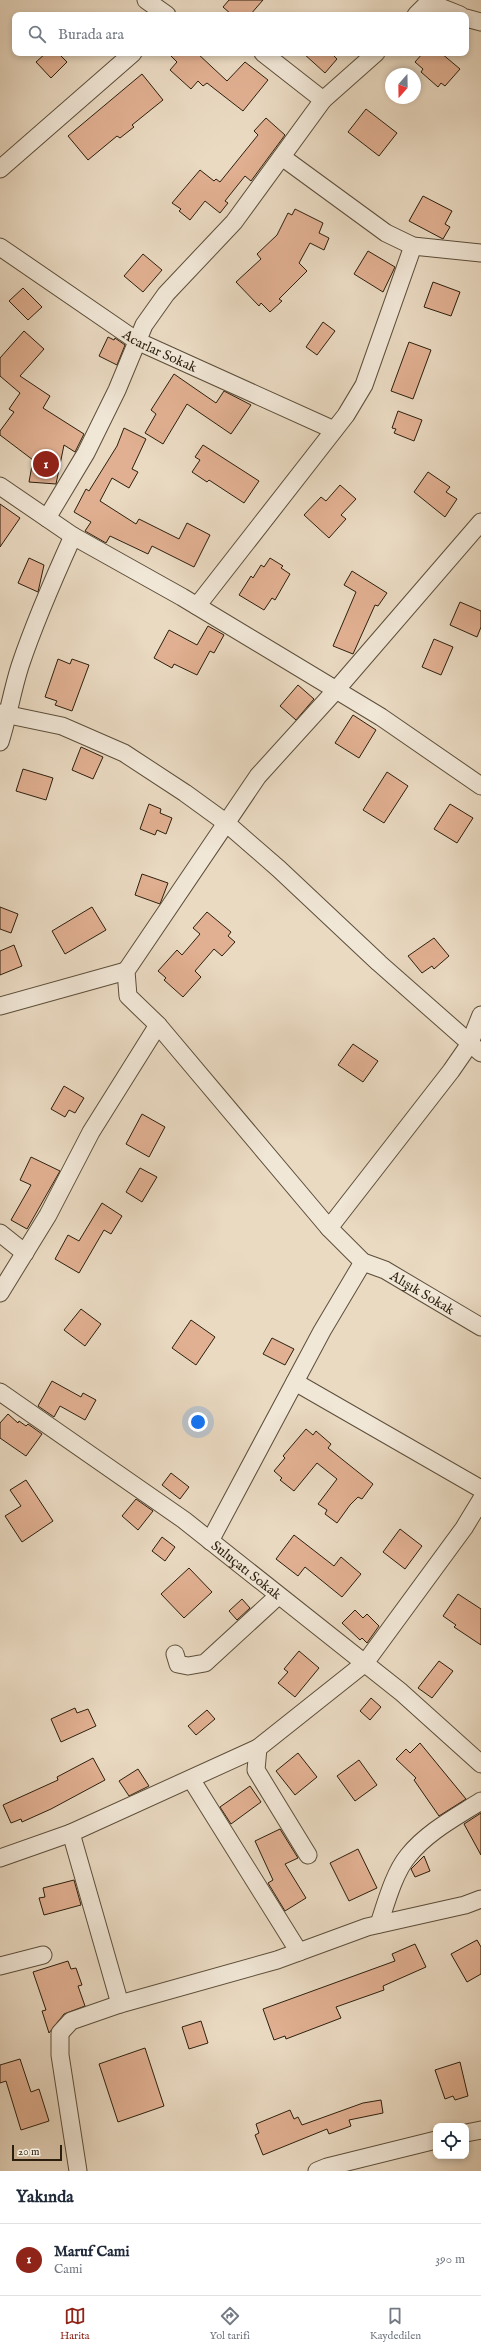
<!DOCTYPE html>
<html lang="tr">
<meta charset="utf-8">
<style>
:root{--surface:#fff;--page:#f6f6f7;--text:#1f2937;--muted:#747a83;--line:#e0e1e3;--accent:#8f2418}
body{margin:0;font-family:"IM FELL English",serif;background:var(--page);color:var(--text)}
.controls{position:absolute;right:12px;bottom:12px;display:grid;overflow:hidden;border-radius:8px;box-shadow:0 2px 6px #0003}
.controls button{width:36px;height:36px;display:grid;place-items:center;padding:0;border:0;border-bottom:1px solid var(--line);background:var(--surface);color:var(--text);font:20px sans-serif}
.compass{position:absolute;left:385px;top:68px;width:36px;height:36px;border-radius:50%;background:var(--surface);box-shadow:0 2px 6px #0003;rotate:200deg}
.scale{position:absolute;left:12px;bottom:10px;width:50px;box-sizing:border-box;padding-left:4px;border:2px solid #2c1f0d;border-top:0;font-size:11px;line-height:14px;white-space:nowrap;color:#2c1f0d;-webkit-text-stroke:3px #f1e7d7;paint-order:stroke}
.you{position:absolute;left:198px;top:1422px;width:14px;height:14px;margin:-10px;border:3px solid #fff;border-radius:50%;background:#1a73e8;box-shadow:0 0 0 6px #1a73e833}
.badge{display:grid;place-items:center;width:26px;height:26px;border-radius:50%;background:var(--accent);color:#fff;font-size:13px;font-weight:700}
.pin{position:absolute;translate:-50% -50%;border:2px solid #fff;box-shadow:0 1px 4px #0006}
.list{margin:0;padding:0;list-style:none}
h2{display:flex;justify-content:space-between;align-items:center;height:52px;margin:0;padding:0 16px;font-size:17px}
h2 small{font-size:13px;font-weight:400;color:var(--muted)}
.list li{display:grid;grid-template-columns:26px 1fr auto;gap:12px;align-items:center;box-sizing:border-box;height:72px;padding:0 16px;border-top:1px solid var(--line)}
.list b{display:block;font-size:15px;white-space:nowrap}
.list p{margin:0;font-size:13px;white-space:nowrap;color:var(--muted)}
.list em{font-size:13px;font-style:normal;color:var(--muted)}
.icon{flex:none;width:22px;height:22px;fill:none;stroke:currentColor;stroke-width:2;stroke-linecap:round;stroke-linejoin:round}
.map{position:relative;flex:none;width:481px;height:2171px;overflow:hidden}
.search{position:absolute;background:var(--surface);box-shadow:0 2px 6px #0003;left:12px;right:12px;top:12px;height:44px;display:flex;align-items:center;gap:10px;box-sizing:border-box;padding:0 14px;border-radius:8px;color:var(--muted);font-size:15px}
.sheet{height:124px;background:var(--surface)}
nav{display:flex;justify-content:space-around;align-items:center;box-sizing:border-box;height:56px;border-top:1px solid var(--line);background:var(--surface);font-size:11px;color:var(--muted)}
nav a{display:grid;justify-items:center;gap:2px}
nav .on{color:var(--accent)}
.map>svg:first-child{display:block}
</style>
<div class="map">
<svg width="481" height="2171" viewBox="0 0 481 2171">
<rect width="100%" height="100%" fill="#eadac2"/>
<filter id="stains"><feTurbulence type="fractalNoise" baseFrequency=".005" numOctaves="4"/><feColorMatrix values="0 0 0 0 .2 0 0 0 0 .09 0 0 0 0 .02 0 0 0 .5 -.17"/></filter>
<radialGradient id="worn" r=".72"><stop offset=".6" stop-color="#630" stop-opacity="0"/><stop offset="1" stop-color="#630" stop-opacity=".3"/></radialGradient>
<g fill="#e1b092" stroke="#2c1f0d">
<polygon points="229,0 263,0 250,15 232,15 223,7"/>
<polygon points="46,53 58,53 67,62 51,78 36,62"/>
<polygon points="168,53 197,53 227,81 245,62 268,80 243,111 207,83 203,86 198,81 191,89 170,70 177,62"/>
<polygon points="303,53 331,53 337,59 325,73"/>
<polygon points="423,53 441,53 460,69 445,86 441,83 438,87 421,72 423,69 415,62"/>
<polygon points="142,74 163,100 132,125 134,127 120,138 117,136 88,160 68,136"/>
<polygon points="366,109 397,133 379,156 348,132"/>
<polygon points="266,118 285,135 251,181 245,176 225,201 228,203 220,213 205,201 190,220 179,211 181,209 172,203 200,170 214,181 216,179 220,182 258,135 254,131"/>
<polygon points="423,196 452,211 445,224 450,227 443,239 409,221"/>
<polygon points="295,209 323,223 319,233 329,238 324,250 310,243 299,263 307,271 279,299 282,301 270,312 261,303 259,306 236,282 261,259 257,254 277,235 288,213 292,215"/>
<polygon points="368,251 395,267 383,292 354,274"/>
<polygon points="143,254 162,270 143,292 124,276"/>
<polygon points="433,282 460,292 451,316 424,307"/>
<polygon points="23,288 42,307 28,320 9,301"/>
<polygon points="323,322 335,331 317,355 306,347"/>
<polygon points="24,331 44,349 20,376 50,396 43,408 84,434 75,452 64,445 56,484 29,482 33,460 0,435 0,431 14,412 9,409 20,393 0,376 0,358"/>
<polygon points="108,337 114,340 115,338 125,345 117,365 99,356"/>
<polygon points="409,342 431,350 413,399 391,391"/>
<polygon points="174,374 216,403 224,391 251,405 231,434 187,404 163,444 145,433 156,414 151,410"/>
<polygon points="398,411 422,420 414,441 394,433 396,429 392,428"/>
<polygon points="124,428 146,439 132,469 138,472 129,488 112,478 100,501 136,524 139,519 179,539 187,523 210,535 194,567 152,546 148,554 110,536 106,543 85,531 91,522 74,512 86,489 89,491 117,446"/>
<polygon points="203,445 259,481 244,503 209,480 207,482 192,472 200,460 195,457"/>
<polygon points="428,472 450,487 446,492 457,499 445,517 414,492"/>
<polygon points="340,485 356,499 341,515 346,519 329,538 304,515 321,497 326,501"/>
<polygon points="0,504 20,518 0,547"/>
<polygon points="29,558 44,565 38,592 18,583"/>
<polygon points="270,558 283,566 281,568 290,574 275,600 272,598 264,610 239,595 251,576 253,578 261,565 264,567"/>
<polygon points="352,571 387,593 378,606 375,605 353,654 333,646 356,592 344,585"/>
<polygon points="460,602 481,611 481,627 477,637 450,625"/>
<polygon points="208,626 224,635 214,653 210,651 197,675 174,664 172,668 154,658 169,630 197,645"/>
<polygon points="434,639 453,647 441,675 422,667"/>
<polygon points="58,659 70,664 72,659 89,665 72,711 55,705 57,701 45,697"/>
<polygon points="298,685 314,699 296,720 280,706"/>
<polygon points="353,715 376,730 359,758 335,743"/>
<polygon points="81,747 103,757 93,779 72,770"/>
<polygon points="23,769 53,778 46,800 16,791"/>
<polygon points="387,772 408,786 384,823 363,810"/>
<polygon points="149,804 161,809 160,813 172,818 166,834 157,830 155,835 140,829"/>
<polygon points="450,804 473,818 457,843 434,829"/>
<polygon points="142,874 168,883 160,904 135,895"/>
<polygon points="0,907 18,914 11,933 0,929"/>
<polygon points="92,907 106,930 65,954 52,931"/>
<polygon points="207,912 231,932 228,936 235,942 222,956 214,949 195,971 201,977 183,997 164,980 166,978 158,971 177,950 182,955 200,934 193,928"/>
<polygon points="434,938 449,956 434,969 432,966 422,973 408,956"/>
<polygon points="14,945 22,966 0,975 0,951"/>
<polygon points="353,1044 378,1061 363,1082 338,1065"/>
<polygon points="64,1086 84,1098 75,1113 69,1110 65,1117 51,1109"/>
<polygon points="142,1114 165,1127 149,1157 126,1144"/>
<polygon points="31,1157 60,1171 27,1229 11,1220 31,1185 20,1180"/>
<polygon points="140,1168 157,1177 142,1202 126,1192"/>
<polygon points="102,1203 122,1216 111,1234 104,1230 79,1273 55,1259 68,1235 79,1241"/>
<polygon points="81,1309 101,1324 85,1346 64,1330"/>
<polygon points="191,1320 215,1337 196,1365 172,1348"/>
<polygon points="272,1338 294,1349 285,1365 263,1354"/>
<polygon points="52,1381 81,1397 83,1393 96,1400 85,1420 60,1406 54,1417 38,1406"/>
<polygon points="8,1414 18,1423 19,1421 26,1426 28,1424 42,1434 26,1456 0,1438 0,1423"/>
<polygon points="306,1429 313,1435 316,1431 331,1444 328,1448 373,1484 362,1499 358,1497 350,1505 337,1523 325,1514 327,1510 318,1504 337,1479 317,1463 294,1491 280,1480 282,1478 274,1471 285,1458 283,1456"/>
<polygon points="171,1473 189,1487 180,1499 162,1485"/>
<polygon points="26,1480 53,1521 22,1542 5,1516 21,1506 10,1490"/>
<polygon points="136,1499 153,1511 138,1530 122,1516"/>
<polygon points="400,1529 422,1546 405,1569 383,1552"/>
<polygon points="294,1535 334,1566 341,1557 361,1574 342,1597 305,1567 298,1576 276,1559"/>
<polygon points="162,1537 175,1547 165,1561 152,1551"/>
<polygon points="189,1568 212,1592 184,1618 161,1594"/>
<polygon points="458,1594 481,1609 481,1645 454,1627 456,1625 443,1616"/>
<polygon points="242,1599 250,1608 237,1620 229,1611"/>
<polygon points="355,1610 363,1618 367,1614 379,1626 367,1643 362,1638 360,1640 342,1623"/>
<polygon points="299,1651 319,1668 295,1697 278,1683 288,1672 284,1669"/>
<polygon points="439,1661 453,1671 432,1698 418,1688"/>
<polygon points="371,1698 381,1707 370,1720 360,1711"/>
<polygon points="75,1708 77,1713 88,1709 96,1726 61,1742 51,1719"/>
<polygon points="207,1710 215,1719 196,1735 188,1726"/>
<polygon points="420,1743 466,1799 439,1816 414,1780 416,1778 396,1759 406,1749 410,1753"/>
<polygon points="298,1753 317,1777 295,1795 276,1771"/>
<polygon points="93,1758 105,1780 51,1809 22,1822 21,1819 11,1823 3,1805 58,1780 57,1777"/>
<polygon points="359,1760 377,1785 355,1801 337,1776"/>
<polygon points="138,1769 149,1786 129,1796 119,1781"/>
<polygon points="250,1786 261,1802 231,1824 220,1807"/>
<polygon points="481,1813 481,1855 464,1824"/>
<polygon points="280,1829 298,1858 285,1864 306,1898 285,1911 268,1883 273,1880 255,1841"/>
<polygon points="358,1849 377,1888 349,1901 330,1863"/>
<polygon points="424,1856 430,1871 415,1877 411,1869"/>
<polygon points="74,1880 81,1905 44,1915 39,1898 45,1897 43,1888"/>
<polygon points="477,1940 481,1947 481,1974 467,1982 451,1954"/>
<polygon points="415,1944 426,1967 383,1986 384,1990 336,2007 341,2018 286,2039 285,2036 274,2040 263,2009 395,1961 392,1954"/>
<polygon points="68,1961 71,1969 76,1968 82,1985 78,1986 85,2006 64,2014 49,2033 42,2011 46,2010 33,1972"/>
<polygon points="201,2021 208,2043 189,2049 182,2027"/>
<polygon points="145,2048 164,2106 118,2122 99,2064"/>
<polygon points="20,2059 31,2092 39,2089 49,2121 21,2130 6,2081 0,2083 0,2065"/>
<polygon points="460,2062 468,2096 455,2100 453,2096 445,2099 435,2070"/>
<polygon points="381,2100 383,2113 349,2120 351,2126 329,2134 327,2129 263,2155 255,2135 259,2133 256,2124 290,2110 294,2119 298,2117 302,2125 363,2103"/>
</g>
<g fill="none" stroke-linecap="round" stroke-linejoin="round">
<g stroke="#5c4e3a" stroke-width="19">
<g id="minor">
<polyline points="146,0 167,15"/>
<polyline points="430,3 460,15"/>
<polyline points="416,15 431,0"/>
<polyline points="466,18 481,22"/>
<polyline points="263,53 323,100"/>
<polyline points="282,157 386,233 413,246 481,253"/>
<polyline points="0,169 133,53"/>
<path id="s1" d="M0,247L137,341L334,430"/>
<polyline points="0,486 73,536 182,597 381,717 481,786"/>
<polyline points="47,518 86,453 117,390 144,325 166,294 234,222 323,100 376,53"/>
<path id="s2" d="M481,522L336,690L258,776L126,971L128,996L158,1025L329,1228L363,1262L385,1270L481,1327"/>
<polyline points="197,606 346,415 364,385 413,246"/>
<polyline points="0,713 62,726 124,753 185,793 225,822 279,869 379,963 481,1053"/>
<path d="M0,742C8,717 12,691 20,666C35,621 54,578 73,536"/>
<polyline points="0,1006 126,971"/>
<polyline points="329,1228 451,1071 469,1045 481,1015"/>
<polyline points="0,1233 25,1253"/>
<polyline points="0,1293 48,1215 91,1132 158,1025"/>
<polyline points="295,1382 481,1489"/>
<path id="s3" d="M0,1392L184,1520L401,1692L481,1764"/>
<polyline points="210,1541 322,1331 363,1262"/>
<polyline points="175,1654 178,1664 188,1666 205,1663 278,1596"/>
<polyline points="191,1779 299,1952"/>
<polyline points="308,1855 256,1770 258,1748 365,1663 464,1528 481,1500"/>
<polyline points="0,1858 71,1833"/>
<path d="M379,1924C386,1903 394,1873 408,1856C427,1832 456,1817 481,1801"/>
<polyline points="0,1966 43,1955"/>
<polyline points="120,2004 71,1833 258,1748"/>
<polyline points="466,2133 481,2130"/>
<polyline points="78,2171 60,2055 60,2033 71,2021 120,2004 277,1960 367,1927 465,1905 481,1899"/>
<polyline points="317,2171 327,2167 436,2140"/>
</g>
</g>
<use href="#minor" stroke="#f1e7d7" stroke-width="17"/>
</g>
<g text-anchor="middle" stroke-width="3" stroke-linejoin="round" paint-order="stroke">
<g font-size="14" fill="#2c1f0d" stroke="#f1e7d7">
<text dy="5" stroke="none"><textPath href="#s1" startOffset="191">Acarlar Sokak</textPath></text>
<text dy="5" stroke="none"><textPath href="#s2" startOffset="1021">Alışık Sokak</textPath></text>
<text dy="5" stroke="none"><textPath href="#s3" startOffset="304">Suluçatı Sokak</textPath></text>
</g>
</g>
<rect width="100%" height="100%" filter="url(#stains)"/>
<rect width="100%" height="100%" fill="url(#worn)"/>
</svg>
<div class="controls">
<button><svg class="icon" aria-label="locate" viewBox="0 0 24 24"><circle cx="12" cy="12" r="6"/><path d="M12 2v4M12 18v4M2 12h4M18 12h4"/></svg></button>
</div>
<svg class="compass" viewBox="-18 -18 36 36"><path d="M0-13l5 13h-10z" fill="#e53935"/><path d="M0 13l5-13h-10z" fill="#747a83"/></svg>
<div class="scale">20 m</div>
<div class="you"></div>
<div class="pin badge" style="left:46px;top:464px">1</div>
<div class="search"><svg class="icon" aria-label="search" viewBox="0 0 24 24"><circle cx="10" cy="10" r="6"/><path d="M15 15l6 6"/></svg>Burada ara</div>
</div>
<section class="sheet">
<h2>Yakında<small></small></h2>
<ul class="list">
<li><span class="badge">1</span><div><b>Maruf Cami</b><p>Cami</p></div><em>390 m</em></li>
</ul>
</section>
<nav>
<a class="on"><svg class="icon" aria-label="map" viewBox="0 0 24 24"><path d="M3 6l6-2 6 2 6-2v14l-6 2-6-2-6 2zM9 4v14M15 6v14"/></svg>Harita</a>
<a><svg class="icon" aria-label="directions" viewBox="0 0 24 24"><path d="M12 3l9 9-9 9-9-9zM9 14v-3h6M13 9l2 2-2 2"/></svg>Yol tarifi</a>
<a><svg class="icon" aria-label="saved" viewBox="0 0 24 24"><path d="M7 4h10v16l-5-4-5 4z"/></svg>Kaydedilen</a>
</nav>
